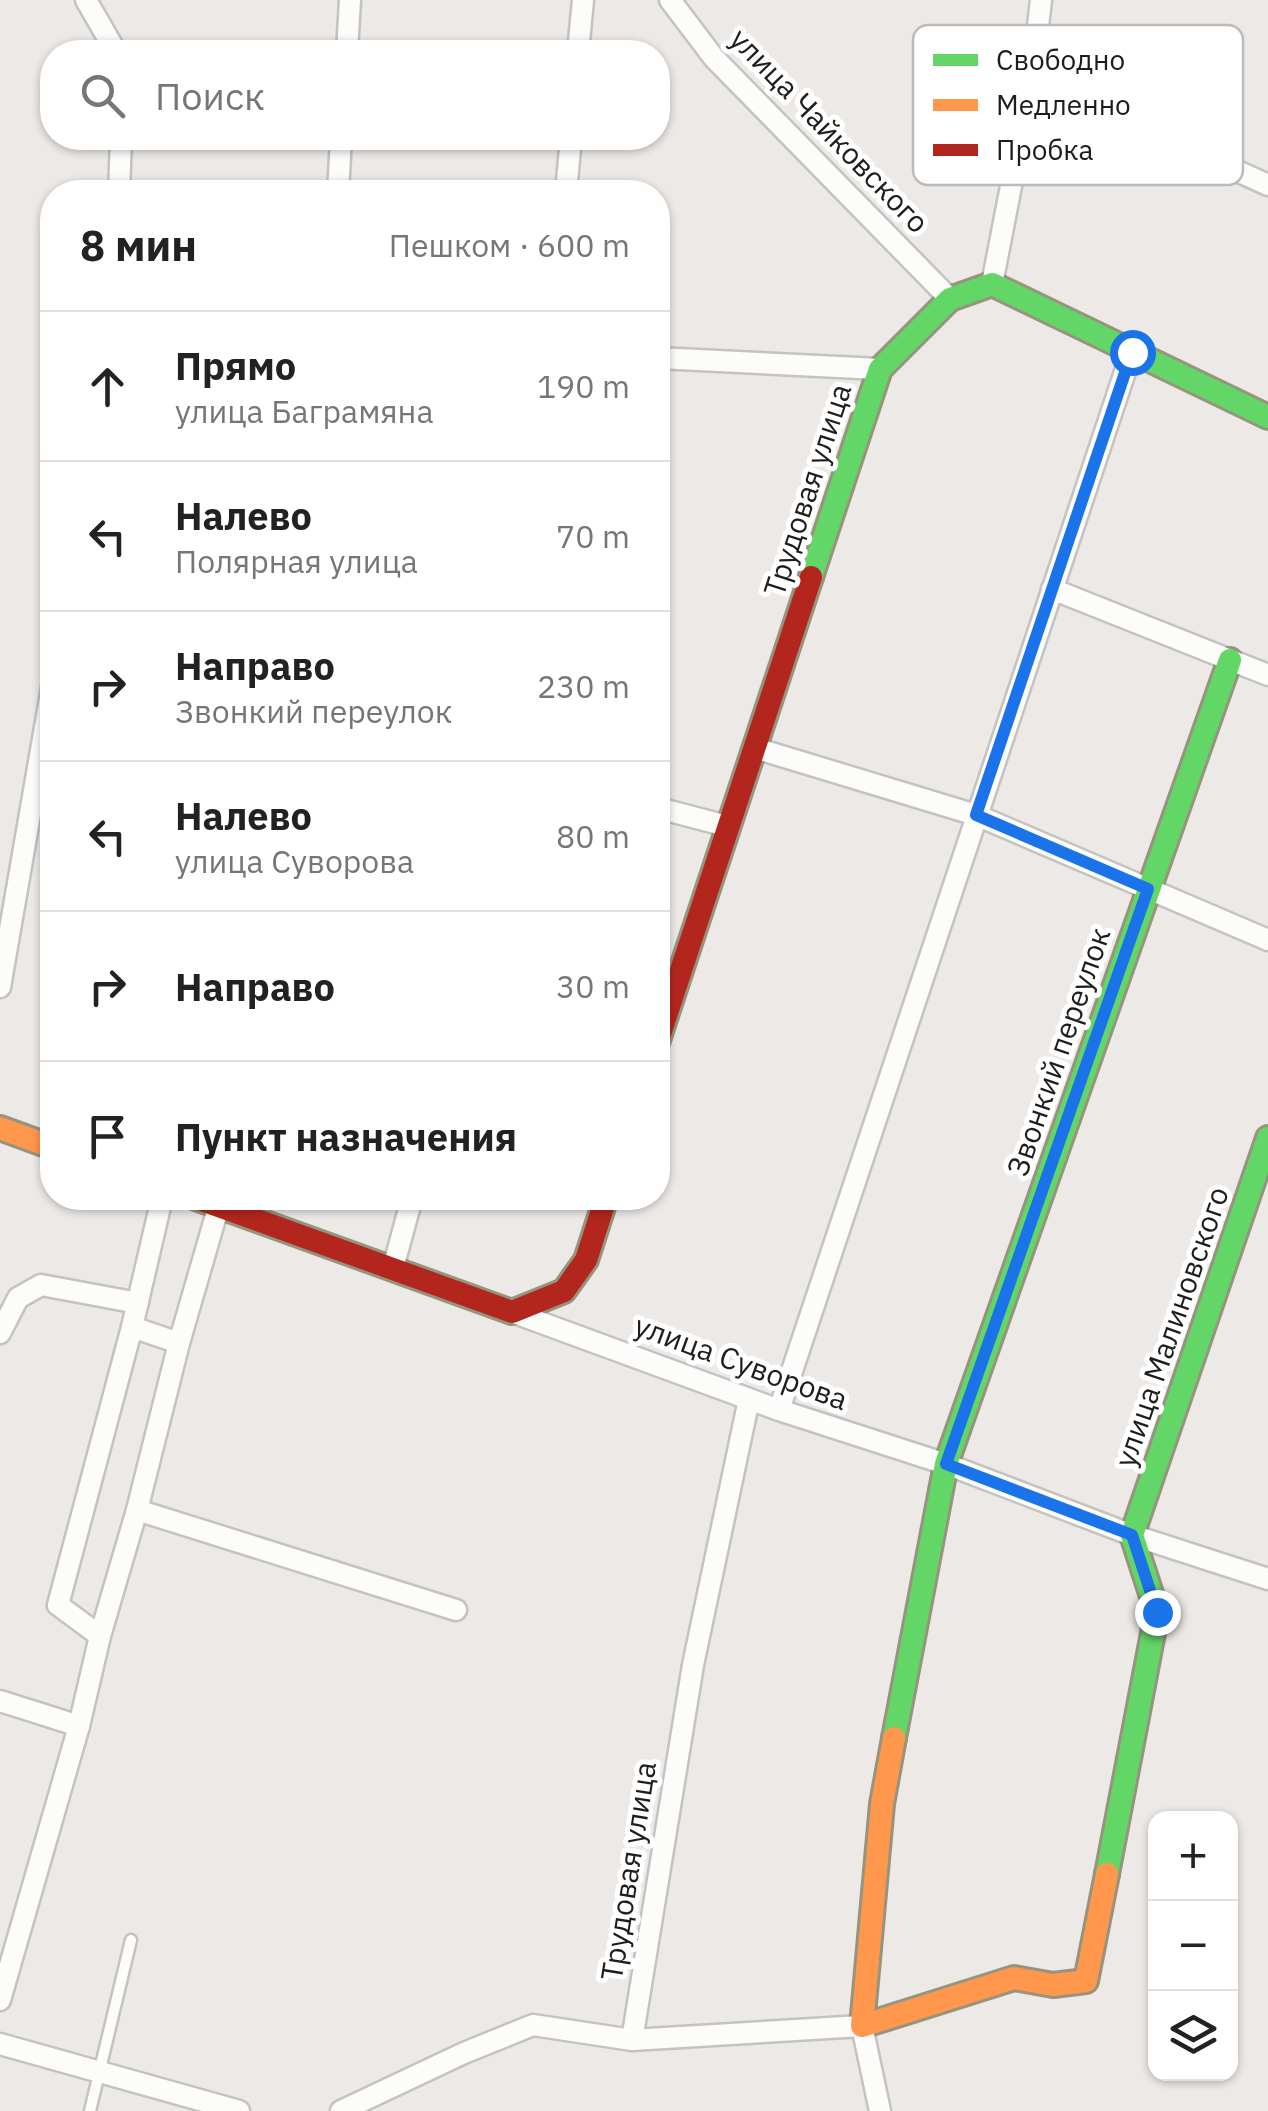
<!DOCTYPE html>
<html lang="ru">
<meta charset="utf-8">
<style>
:root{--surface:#fff;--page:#f6f6f6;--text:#222;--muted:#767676;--line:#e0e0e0}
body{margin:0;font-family:"IBM Plex Sans",sans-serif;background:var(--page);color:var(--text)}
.controls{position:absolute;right:30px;bottom:30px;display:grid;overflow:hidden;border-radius:20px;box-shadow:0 2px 8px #0004}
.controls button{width:90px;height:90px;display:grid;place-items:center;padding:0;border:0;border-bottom:2px solid var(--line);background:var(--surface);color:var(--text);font:50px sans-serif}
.stop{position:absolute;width:30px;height:30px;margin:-22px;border:8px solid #1a73e8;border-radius:50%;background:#fff}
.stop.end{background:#1a73e8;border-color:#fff;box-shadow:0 2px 10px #0008}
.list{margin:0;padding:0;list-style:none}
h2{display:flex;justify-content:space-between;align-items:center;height:130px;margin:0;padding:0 40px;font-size:42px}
h2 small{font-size:32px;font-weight:400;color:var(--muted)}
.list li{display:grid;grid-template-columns:65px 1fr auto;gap:30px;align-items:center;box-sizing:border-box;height:150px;padding:0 40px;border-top:2px solid var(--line)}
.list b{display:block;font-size:38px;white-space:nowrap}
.list p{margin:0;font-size:32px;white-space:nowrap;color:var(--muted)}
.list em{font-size:32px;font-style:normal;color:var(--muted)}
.icon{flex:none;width:55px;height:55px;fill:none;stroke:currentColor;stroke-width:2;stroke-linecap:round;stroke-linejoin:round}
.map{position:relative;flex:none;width:1268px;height:2111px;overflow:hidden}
.search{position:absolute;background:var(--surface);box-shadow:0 2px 8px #0004;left:40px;top:40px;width:630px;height:110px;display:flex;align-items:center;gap:25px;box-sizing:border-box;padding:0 35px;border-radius:40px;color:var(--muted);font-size:38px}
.panel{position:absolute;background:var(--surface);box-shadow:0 2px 8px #0004;left:40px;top:180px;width:630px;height:1030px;border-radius:40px}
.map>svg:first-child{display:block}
</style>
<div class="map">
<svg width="1268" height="2111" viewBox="0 0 1268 2111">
<rect width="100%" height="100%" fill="#ece9e6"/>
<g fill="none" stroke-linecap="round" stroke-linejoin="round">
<g stroke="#c4c3c2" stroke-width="15">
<polyline id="lane" points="90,2111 131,1940"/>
</g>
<g stroke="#c4c3c2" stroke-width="25">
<g id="street">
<polyline points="86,0 116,52"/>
<polyline points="670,0 714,58 950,299"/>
<polyline points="347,52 350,0"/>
<polyline points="578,52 583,0"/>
<polyline points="1032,78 1268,185"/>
<polyline points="119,192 121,138"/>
<polyline points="338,192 341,138"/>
<polyline points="566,192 571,138"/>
<polyline points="992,284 1032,78 1041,0"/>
<polyline points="658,358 880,369"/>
<polyline points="1052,589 1268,675"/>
<polyline points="755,748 976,815 1268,940"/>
<polyline points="658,808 727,826"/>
<polyline points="0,987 52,687"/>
<polyline points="393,1268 412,1198"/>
<polyline points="512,1312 779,1410 946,1464 1132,1535 1268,1579"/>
<polyline points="132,1327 179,1343"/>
<polyline points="0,1333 18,1298 41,1285 138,1303"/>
<polyline points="749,1399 693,1665 632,2040 862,2026 880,2111"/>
<polyline points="779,1410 1132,351"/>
<polyline points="137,1510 456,1610"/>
<polyline points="100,1636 58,1605 132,1327 162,1198"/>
<polyline points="0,1701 79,1726"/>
<polyline points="0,2000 79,1726 100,1636 137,1510 179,1343 219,1205"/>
<polyline points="0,2044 239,2111"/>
<polyline points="341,2111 464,2053 533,2025 632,2040"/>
</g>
</g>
<g stroke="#97947d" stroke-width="28">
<g id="fast">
<polyline points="811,577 880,369 950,299 992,284 1268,417"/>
<polyline points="894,1738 946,1464 1230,660"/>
<polyline points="1107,1874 1157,1612 1132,1535 1268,1138"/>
</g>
</g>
<g stroke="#97947d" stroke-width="28">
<g id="slow">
<polyline points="0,1128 52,1147"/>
<polyline points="894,1738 882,1804 862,2026 1014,1978 1053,1985 1086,1981 1107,1874"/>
</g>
</g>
<g stroke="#97947d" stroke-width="28">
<g id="jam">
<polyline points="658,1040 811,577"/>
<polyline points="196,1198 512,1312 564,1291 586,1260 606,1198"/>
</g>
</g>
<use href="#lane" stroke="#fcfcfb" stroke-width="10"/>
<use href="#street" stroke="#fcfcfb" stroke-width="20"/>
<use href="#fast" stroke="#63d668" stroke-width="22"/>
<use href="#slow" stroke="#ff974d" stroke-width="22"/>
<use href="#jam" stroke="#b3261e" stroke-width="22"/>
</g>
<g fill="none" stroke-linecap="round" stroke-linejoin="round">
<polyline stroke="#1a73e8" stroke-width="12" points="1132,352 976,815 1148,889 946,1464 1132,1535 1157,1612"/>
</g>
<g text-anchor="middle" stroke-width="10" stroke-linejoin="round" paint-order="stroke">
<g font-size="30" fill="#1d1d1d" stroke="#fff">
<text transform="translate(829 131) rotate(46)" y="10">улица Чайковского</text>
<text transform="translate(808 490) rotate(-72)" y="10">Трудовая улица</text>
<text transform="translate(1059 1052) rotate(-71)" y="10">Звонкий переулок</text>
<text transform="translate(1172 1327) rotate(-71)" y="10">улица Малиновского</text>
<text transform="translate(741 1363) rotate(20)" y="10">улица Суворова</text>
<text transform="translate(629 1871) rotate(-81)" y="10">Трудовая улица</text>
</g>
</g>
<rect x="913" y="25" width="330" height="160" rx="15" fill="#fff" stroke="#bbb" stroke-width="2.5"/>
<rect x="933" y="54" width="45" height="12" fill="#63d668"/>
<rect x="933" y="99" width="45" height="12" fill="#ff974d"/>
<rect x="933" y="144" width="45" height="12" fill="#b3261e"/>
<g font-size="28" fill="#1d1d1d">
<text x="996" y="70">Свободно</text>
<text x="996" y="115">Медленно</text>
<text x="996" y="160">Пробка</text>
</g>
</svg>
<div class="controls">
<button>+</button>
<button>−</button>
<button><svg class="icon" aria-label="layers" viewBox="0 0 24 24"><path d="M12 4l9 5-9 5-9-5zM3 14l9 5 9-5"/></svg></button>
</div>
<div class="stop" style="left:1132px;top:352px"></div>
<div class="stop end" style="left:1157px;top:1612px"></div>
<div class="search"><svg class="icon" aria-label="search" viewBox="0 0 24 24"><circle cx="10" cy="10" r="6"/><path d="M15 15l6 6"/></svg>Поиск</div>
<section class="panel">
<h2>8 мин<small>Пешком · 600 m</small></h2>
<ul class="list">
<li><svg class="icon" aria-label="ahead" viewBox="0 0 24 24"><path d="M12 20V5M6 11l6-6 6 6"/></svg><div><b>Прямо</b><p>улица Баграмяна</p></div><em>190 m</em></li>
<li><svg class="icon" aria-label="left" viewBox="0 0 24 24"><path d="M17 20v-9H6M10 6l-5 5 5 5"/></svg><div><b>Налево</b><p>Полярная улица</p></div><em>70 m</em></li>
<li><svg class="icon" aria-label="right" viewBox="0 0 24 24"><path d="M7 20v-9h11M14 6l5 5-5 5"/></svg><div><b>Направо</b><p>Звонкий переулок</p></div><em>230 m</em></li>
<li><svg class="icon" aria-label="left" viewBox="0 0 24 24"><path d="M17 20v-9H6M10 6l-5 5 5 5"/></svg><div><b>Налево</b><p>улица Суворова</p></div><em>80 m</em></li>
<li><svg class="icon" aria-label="right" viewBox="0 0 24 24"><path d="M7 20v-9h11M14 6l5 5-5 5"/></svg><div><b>Направо</b></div><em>30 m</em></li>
<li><svg class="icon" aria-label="arrive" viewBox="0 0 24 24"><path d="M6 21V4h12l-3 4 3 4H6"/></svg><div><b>Пункт назначения</b></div></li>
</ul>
</section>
</div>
